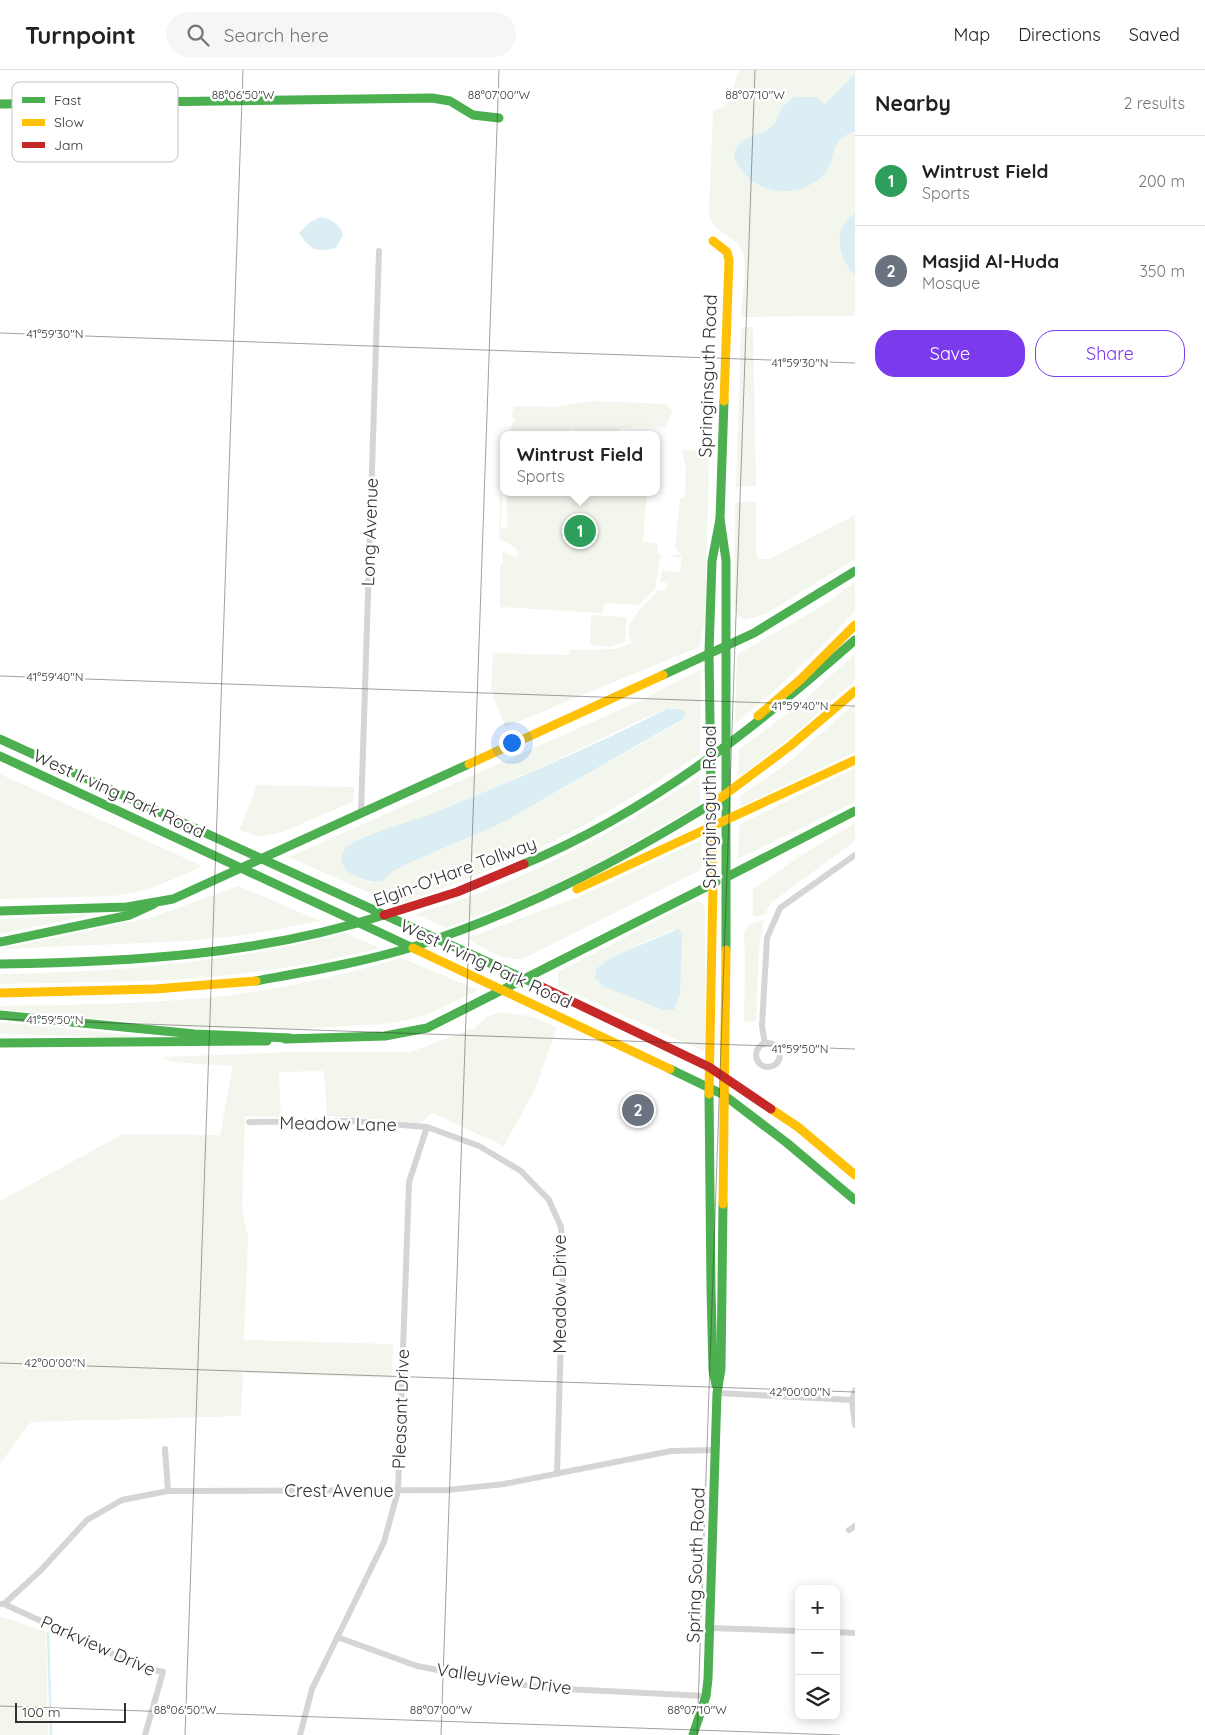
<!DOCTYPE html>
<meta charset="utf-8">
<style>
:root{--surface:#fff;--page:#f6f6f6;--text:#222;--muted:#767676;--line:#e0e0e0;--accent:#7c3aed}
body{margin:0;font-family:Quicksand,sans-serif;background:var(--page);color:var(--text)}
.controls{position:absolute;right:15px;bottom:15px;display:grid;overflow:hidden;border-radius:10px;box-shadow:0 2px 12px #0003}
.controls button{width:45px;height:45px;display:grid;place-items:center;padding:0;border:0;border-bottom:1px solid var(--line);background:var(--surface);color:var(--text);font:25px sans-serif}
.scale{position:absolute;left:15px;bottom:12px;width:111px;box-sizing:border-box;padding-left:5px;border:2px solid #313131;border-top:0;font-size:14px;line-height:18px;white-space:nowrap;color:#313131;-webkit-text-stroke:4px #fff;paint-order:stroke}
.you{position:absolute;left:511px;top:672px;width:18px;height:18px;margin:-12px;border:4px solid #fff;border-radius:50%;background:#1a73e8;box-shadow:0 0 0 8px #1a73e833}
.badge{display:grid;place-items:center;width:32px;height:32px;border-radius:50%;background:var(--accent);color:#fff;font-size:16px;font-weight:700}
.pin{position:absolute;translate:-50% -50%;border:2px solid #fff;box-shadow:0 1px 5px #0006}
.popup{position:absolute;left:500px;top:361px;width:160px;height:65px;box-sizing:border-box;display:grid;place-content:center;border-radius:10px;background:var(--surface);filter:drop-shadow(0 1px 4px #0005);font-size:16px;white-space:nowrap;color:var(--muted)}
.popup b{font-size:19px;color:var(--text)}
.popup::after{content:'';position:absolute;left:50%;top:100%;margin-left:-10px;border:10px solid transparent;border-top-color:var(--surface)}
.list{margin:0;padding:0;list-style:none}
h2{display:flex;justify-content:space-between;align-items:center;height:65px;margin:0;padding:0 20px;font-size:21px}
h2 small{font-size:16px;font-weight:400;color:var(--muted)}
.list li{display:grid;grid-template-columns:32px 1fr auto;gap:15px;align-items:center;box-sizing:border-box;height:90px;padding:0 20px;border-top:1px solid var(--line)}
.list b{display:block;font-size:19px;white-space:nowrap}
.list p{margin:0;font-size:16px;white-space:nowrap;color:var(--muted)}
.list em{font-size:16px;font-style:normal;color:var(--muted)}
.actions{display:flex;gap:10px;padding:15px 20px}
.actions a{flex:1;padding:11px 0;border:1px solid var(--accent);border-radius:20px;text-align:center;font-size:18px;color:var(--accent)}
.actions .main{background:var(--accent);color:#fff}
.icon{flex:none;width:28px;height:28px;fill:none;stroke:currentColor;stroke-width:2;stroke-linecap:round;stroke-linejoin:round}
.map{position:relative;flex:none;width:855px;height:1665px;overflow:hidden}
header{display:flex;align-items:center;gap:30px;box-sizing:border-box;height:70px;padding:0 25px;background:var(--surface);border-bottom:1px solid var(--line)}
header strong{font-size:24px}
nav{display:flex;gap:28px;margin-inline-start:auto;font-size:18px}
.search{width:350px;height:45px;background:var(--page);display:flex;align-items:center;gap:12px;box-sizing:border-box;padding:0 18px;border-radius:28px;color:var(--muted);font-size:19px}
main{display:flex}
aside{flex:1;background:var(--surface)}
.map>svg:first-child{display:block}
</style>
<header>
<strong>Turnpoint</strong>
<div class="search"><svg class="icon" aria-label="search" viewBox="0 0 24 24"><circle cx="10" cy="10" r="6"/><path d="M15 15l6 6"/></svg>Search here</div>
<nav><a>Map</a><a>Directions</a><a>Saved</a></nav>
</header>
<main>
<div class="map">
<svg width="855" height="1665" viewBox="0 0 855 1665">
<rect width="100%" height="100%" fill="#fff"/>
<g fill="#f3f6ed" fill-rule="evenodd">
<path d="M739,0H855V246L741,247C742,231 748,195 742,180C735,165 711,163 709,143L713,40C733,40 733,14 739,0Z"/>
<polygon points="741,257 753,257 756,416 736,417"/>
<polygon points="591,331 666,334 673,342 665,357 631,356 630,358 619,358 619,362 576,364 573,358 568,360 568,365 508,365 515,349 511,347 514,336 556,337"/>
<path d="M701,378L709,389L705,550L699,577L505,657L491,621L493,583L569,585L570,580L615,579L633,573C617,555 648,533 658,520L666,521L667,513L660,512L662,500L680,503L682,488L673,487V484L681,485L675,477L680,428H685L686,397L682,380L690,381Z"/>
<polygon points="509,422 647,422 643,471 658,474 657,483 661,484 655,519 638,535 604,533 603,543 500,537 500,495 503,495 502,481 518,488 516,478 499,469 500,424 502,425 501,458 507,459 507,425"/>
<polygon points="756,431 756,484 758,489 769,489 855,445 855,489 766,544 745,550 736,545 734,532 735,433"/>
<path d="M855,512V541C818,582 777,619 735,654L737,584L819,538Z"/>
<polygon points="591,545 627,547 625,571 611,577 590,575"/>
<polygon points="855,583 855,610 796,663 738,708 739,679 799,635"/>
<path d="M701,599L700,684C652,715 604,746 552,772C502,797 449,816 396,835L289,787L635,633ZM667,638H676L678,653L500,754L411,792L369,812C358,808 335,798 344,782C352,768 400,755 416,750C502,718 584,676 667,638Z"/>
<polygon points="855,633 855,682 740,737 740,726 789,692"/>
<polygon points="855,698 855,732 738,789 739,756 744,752"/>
<path d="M0,704L202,796C171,811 149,821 113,826L0,829Z"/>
<path d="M700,706V734L588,799L536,823L446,858L415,844C522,814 608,765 700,706Z"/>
<polygon points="257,715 354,717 353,732 282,762 261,767 239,760"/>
<polygon points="855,753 855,771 771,833 765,844 758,847 753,846 753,819 803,784"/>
<path d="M701,770V800L525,888C507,893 482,878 467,868L581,826Z"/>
<polygon points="238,816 321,851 251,864 190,871 0,879 150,848"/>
<path d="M693,832H701L705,838V977L703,981L558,916V902ZM672,860L681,862L680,924L612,887Z"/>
<polygon points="87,844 87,846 0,864 0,849"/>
<polygon points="764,850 759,880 756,951 744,952 745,897 744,862 750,854"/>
<path d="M346,863L380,878C328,891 274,901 220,906C147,913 73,912 0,914V904C117,902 232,893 346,863Z"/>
<path d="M401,888L478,920L431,943L408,950L385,954L297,959L192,958L0,939V936C72,935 144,934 216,927C279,920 340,906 401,888Z"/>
<polygon points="501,942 534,947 557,958 535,1019 504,1076 432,1043 421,1053 327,1046 324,1001 279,1002 281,1047 245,1046 242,1139 248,1167 244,1270 393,1274 392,1308 243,1303 241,1346 31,1352 0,1394 0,1131 123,1064 220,1065 233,996 172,992 162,987 297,982 410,982 475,958 486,947"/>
<polygon points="0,952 160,968 160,970 0,963"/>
<polygon points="0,1546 46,1562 48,1665 0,1665"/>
</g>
<g fill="#daeef4">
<path d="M855,4V62C828,68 837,90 825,103C798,133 749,125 734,87C737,65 757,68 771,57C777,51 777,48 780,41C783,35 790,31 794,27H817L825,34Z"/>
<path d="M855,142V205C845,197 836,174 841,161C844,154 850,148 855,142Z"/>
<path d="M320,147C331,148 340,155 343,165L336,178C315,182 311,181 299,163L309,153Z"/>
<path d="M668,638L682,640L685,643L683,649L500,754L411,792L391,802L384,810C366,816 328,798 346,778C359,765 418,750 438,741C499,717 560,690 620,662C636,655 651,646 668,638Z"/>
<polygon points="678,859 681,862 682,869 680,924 674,940 664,940 604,917 595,908 596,899 612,887"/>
</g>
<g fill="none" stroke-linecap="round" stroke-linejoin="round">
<polyline stroke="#daeef4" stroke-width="2.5" points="48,1563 51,1665"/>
<g stroke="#d5d5d5" stroke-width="6">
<polyline points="361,743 379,181"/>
<circle cx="768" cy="985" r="12"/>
<polyline points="765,974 762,956 767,868 780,838 855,785"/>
<polyline points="249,1052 352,1051 427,1057 479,1076 521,1101 549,1130 561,1157 563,1197 557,1404"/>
<polyline points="855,1320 852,1330 855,1355"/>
<polyline points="717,1323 852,1330"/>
<polyline points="165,1379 168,1421"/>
<polyline points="849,1460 855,1456"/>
<polyline points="0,1534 4,1534 40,1501 87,1450 122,1430 168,1421 448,1420 504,1414 671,1381 716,1380"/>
<polyline points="4,1534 141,1597 163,1602 145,1665"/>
<polyline points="710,1558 799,1561"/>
<polyline points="836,1562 855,1563"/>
<polyline points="337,1567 417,1596 489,1610 545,1618 706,1626"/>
<polyline points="300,1665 312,1619 384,1472 398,1421 409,1112 427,1057"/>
</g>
<g stroke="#4caf50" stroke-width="9">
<polyline points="0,34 432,28 450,31 473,45 499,48"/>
<polyline points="720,449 726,490 726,880"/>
<polyline points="726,576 754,563 855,501"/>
<polyline points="663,605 726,576"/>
<polyline points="0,669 540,916"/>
<polyline points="0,686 413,878"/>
<polyline points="711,721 709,582 712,491 720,449 724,331"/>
<path d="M524,794C649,742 755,658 855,570"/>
<polyline points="727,807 855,741"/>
<polyline points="0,841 127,837 173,829 469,694"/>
<polyline points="0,872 130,845 154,834"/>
<path d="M0,894C129,892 260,885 384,845"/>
<path d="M256,911C310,901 364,892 416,876C525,840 622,790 719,729"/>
<polyline points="0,945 195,964 290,968"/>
<polyline points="285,969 385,966 427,958 716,812"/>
<polyline points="0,973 267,971"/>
<polyline points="670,999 724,1025 787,1073 855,1130"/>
<polyline points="709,1024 711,1218 713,1300 716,1315"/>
<polyline points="693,1665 706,1626 708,1609 717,1323 721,1299 723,1134"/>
</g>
<g stroke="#ffc107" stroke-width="9">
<polyline points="713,171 727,182 729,190 724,331"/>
<polyline points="758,646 800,610 855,555"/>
<polyline points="469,694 663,605"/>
<polyline points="719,729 790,676 855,621"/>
<polyline points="577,819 855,690"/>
<polyline points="413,878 670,999"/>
<polyline points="0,923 155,919 256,911"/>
<polyline points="709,1024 713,813 711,721"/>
<polyline points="771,1039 798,1057 855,1105"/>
<polyline points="723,1134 726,880"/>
</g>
<g stroke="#c62828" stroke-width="9">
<polyline points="384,845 457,822 524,794"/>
<polyline points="540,916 709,997 771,1039"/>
</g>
</g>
<path fill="none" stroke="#313131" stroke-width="1" stroke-opacity="0.45" d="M0,263L855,293M0,606L855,636M0,949L855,979M0,1293L855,1322M0,1636L840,1665M185,1665L243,0M441,1665L499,0M697,1665L755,0"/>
<g text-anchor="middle" stroke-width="5" stroke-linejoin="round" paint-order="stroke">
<g font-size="18" fill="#313131" stroke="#fff">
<text transform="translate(708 306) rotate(-88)" y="6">Springinsguth Road</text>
<text transform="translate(370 462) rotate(-88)" y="6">Long Avenue</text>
<text transform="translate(119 724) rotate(25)" y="6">West Irving Park Road</text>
<text transform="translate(710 737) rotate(-90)" y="6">Springinsguth Road</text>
<text transform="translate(455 802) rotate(-20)" y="6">Elgin-O'Hare Tollway</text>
<text transform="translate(486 894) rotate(25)" y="6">West Irving Park Road</text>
<text transform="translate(338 1054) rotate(1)" y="6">Meadow Lane</text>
<text transform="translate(560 1224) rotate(-90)" y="6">Meadow Drive</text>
<text transform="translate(401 1339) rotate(-88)" y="6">Pleasant Drive</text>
<text x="339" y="1427">Crest Avenue</text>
<text transform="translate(696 1495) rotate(-88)" y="6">Spring South Road</text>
<text transform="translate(98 1576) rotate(24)" y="6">Parkview Drive</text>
<text transform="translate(504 1609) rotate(8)" y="6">Valleyview Drive</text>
</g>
</g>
<rect x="12" y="12" width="166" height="80" rx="8" fill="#fff" stroke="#c1c1c1" stroke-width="1"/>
<rect x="22" y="27" width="23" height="6" fill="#4caf50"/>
<rect x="22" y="49" width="23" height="7" fill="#ffc107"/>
<rect x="22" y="72" width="23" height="6" fill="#c62828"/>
<g font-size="14" fill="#313131">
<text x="54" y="35">Fast</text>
<text x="54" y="57">Slow</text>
<text x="54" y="80">Jam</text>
</g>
<g font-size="12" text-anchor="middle" fill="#313131" stroke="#fff" stroke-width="5" stroke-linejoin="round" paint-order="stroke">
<text x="243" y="29">88°06'50"W</text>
<text x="499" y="29">88°07'00"W</text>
<text x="755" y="29">88°07'10"W</text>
<text x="55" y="268">41°59'30"N</text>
<text x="800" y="297">41°59'30"N</text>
<text x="55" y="611">41°59'40"N</text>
<text x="800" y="640">41°59'40"N</text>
<text x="55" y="954">41°59'50"N</text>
<text x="800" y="983">41°59'50"N</text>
<text x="55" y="1297">42°00'00"N</text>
<text x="800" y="1326">42°00'00"N</text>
<text x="185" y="1644">88°06'50"W</text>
<text x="441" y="1644">88°07'00"W</text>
<text x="697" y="1644">88°07'10"W</text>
</g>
</svg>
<div class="controls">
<button>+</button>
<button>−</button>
<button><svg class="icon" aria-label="layers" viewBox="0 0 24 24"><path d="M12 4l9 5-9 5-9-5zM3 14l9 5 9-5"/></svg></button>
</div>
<div class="scale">100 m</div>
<div class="you"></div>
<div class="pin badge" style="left:580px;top:461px;background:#2e9e5b">1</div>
<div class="popup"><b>Wintrust Field</b>Sports</div>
<div class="pin badge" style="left:638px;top:1040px;background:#6b7280">2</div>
</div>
<aside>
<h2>Nearby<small>2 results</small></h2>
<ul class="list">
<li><span class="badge" style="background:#2e9e5b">1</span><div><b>Wintrust Field</b><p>Sports</p></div><em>200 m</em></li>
<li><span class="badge" style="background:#6b7280">2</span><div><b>Masjid Al-Huda</b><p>Mosque</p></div><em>350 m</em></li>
</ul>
<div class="actions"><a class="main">Save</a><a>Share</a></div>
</aside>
</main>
